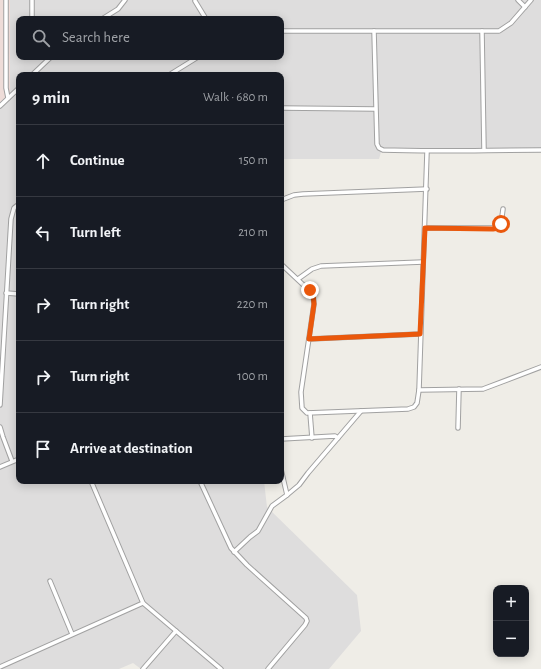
<!DOCTYPE html>
<meta charset="utf-8">
<style>
:root{--surface:#171b24;--page:#20242c;--text:#f1f3f6;--muted:#9ea1a6;--line:#363941}
body{margin:0;font-family:"Alegreya Sans",sans-serif;background:var(--page);color:var(--text)}
.controls{position:absolute;right:12px;bottom:12px;display:grid;overflow:hidden;border-radius:8px;box-shadow:0 2px 10px #0003}
.controls button{width:36px;height:36px;display:grid;place-items:center;padding:0;border:0;border-bottom:1px solid var(--line);background:var(--surface);color:var(--text);font:20px sans-serif}
.stop{position:absolute;width:12px;height:12px;margin:-9px;border:3px solid #ea580c;border-radius:50%;background:#fff}
.stop.end{background:#ea580c;border-color:#fff;box-shadow:0 1px 4px #0008}
.list{margin:0;padding:0;list-style:none}
h2{display:flex;justify-content:space-between;align-items:center;height:52px;margin:0;padding:0 16px;font-size:17px}
h2 small{font-size:13px;font-weight:400;color:var(--muted)}
.list li{display:grid;grid-template-columns:26px 1fr auto;gap:12px;align-items:center;box-sizing:border-box;height:72px;padding:0 16px;border-top:1px solid var(--line)}
.list b{display:block;font-size:15px;white-space:nowrap}
.list em{font-size:13px;font-style:normal;color:var(--muted)}
.icon{flex:none;width:22px;height:22px;fill:none;stroke:currentColor;stroke-width:2;stroke-linecap:round;stroke-linejoin:round}
.map{position:relative;flex:none;width:541px;height:669px;overflow:hidden}
.search{position:absolute;background:var(--surface);box-shadow:0 2px 10px #0003;left:16px;top:16px;width:268px;height:44px;display:flex;align-items:center;gap:10px;box-sizing:border-box;padding:0 14px;border-radius:8px;color:var(--muted);font-size:15px}
.panel{position:absolute;background:var(--surface);box-shadow:0 2px 10px #0003;left:16px;top:72px;width:268px;height:412px;border-radius:8px}
.map>svg:first-child{display:block}
</style>
<div class="map">
<svg width="541" height="669" viewBox="0 0 541 669">
<rect width="100%" height="100%" fill="#efede7"/>
<path fill="#dedddd" fill-rule="evenodd" d="M10,0H541V152H381L379,159H281V75H19V481H264L267,507L357,595L361,631L329,669H141L133,663L119,669H0V102L10,93ZM19,19H281V57H19Z"/>
<polygon fill="#eedcd8" points="0,0 10,0 10,94 0,102"/>
<g fill="none" stroke-linecap="round" stroke-linejoin="round">
<g stroke="#a1a1a1" stroke-width="5.5">
<g id="minor">
<polyline points="6,0 6,88 8,98"/>
<polyline points="518,0 525,7"/>
<polyline points="195,1 206,19"/>
<polyline points="32,19 32,0"/>
<polyline points="102,19 118,9 125,0"/>
<polyline points="281,31 499,31 511,23 531,0"/>
<path d="M374,31L377,144L379,148L383,150C435,152 488,150 541,150"/>
<polyline points="482,31 484,150"/>
<polyline points="32,75 51,57"/>
<polyline points="169,75 198,57"/>
<polyline points="0,106 19,88"/>
<polyline points="281,108 375,109"/>
<polyline points="281,200 294,195 303,194 427,189"/>
<polyline points="425,228 499,228 501,224 503,209"/>
<polyline points="281,264 313,294 314,304 301,392 302,408 307,413 408,409 414,407 417,403 419,390 427,152"/>
<polyline points="298,279 312,269 321,266 423,262"/>
<polyline points="6,293 19,294"/>
<polyline points="309,339 420,334"/>
<polyline points="419,390 483,389 541,367"/>
<polyline points="0,405 11,219 14,208 19,204"/>
<polyline points="310,413 312,438"/>
<polyline points="0,427 3,437 12,461"/>
<polyline points="458,428 459,389"/>
<polyline points="281,439 335,436 338,438"/>
<polyline points="0,467 19,459"/>
<polyline points="91,481 143,603 221,669"/>
<polyline points="200,481 231,548 247,565 306,618 307,621 305,625 268,669"/>
<polyline points="287,495 299,485 308,473 361,411"/>
<polyline points="234,552 250,537 258,531 272,506 287,495 281,469"/>
<polyline points="50,581 72,634"/>
<polyline points="0,667 143,603"/>
<polyline points="143,669 176,631"/>
</g>
</g>
<use href="#minor" stroke="#fff" stroke-width="3.5"/>
</g>
<g fill="none" stroke-linecap="round" stroke-linejoin="round">
<polyline stroke="#ea580c" stroke-width="5" points="310,290 313,294 314,304 309,339 420,334 425,228 493,229 499,228 501,224"/>
</g>
</svg>
<div class="controls">
<button>+</button>
<button>−</button>
</div>
<div class="stop" style="left:501px;top:224px"></div>
<div class="stop end" style="left:310px;top:290px"></div>
<div class="search"><svg class="icon" aria-label="search" viewBox="0 0 24 24"><circle cx="10" cy="10" r="6"/><path d="M15 15l6 6"/></svg>Search here</div>
<section class="panel">
<h2>9 min<small>Walk · 680 m</small></h2>
<ul class="list">
<li><svg class="icon" aria-label="ahead" viewBox="0 0 24 24"><path d="M12 20V5M6 11l6-6 6 6"/></svg><div><b>Continue</b></div><em>150 m</em></li>
<li><svg class="icon" aria-label="left" viewBox="0 0 24 24"><path d="M17 20v-9H6M10 6l-5 5 5 5"/></svg><div><b>Turn left</b></div><em>210 m</em></li>
<li><svg class="icon" aria-label="right" viewBox="0 0 24 24"><path d="M7 20v-9h11M14 6l5 5-5 5"/></svg><div><b>Turn right</b></div><em>220 m</em></li>
<li><svg class="icon" aria-label="right" viewBox="0 0 24 24"><path d="M7 20v-9h11M14 6l5 5-5 5"/></svg><div><b>Turn right</b></div><em>100 m</em></li>
<li><svg class="icon" aria-label="arrive" viewBox="0 0 24 24"><path d="M6 21V4h12l-3 4 3 4H6"/></svg><div><b>Arrive at destination</b></div></li>
</ul>
</section>
</div>
